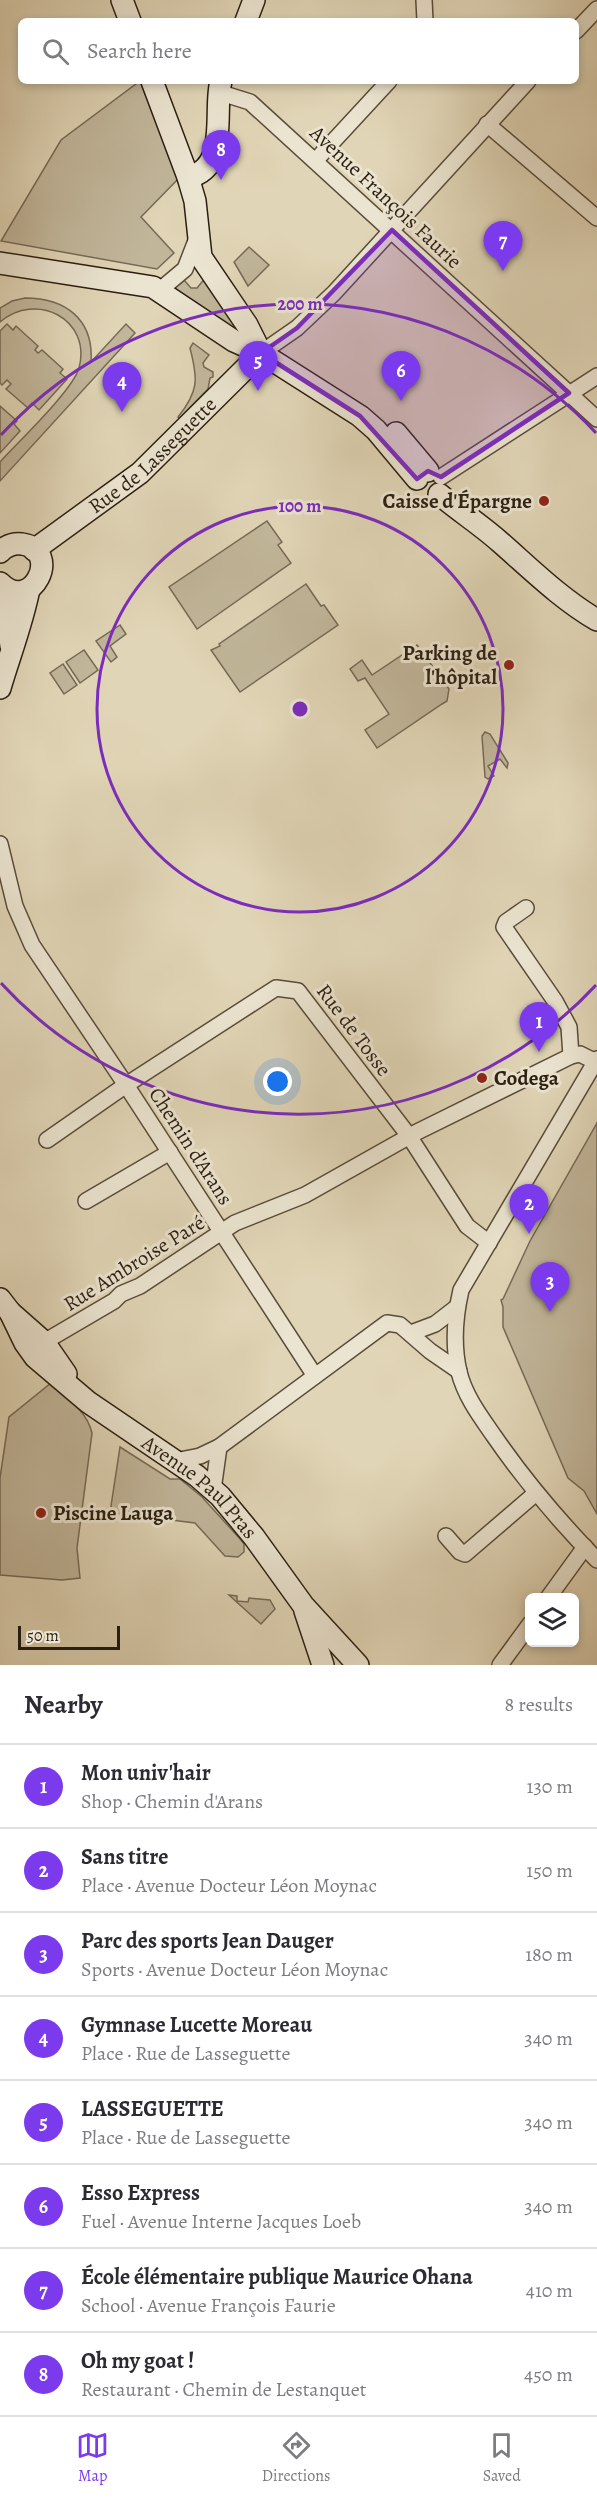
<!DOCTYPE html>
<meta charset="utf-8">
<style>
:root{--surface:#fff;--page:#f2f2f3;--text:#2b2b33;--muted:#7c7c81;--line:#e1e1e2;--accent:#7c3aed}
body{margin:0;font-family:Alegreya,serif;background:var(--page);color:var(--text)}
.controls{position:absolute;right:18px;bottom:18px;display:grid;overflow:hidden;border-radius:9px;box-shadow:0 3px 9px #0003}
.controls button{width:54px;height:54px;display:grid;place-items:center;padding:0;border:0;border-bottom:2px solid var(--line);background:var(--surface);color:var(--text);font:30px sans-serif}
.scale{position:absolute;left:18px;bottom:15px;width:102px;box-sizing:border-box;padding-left:6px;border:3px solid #2b1f11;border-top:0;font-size:16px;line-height:21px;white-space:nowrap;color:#2b1f11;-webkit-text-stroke:4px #ebe4d0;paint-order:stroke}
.you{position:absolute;left:278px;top:1082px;width:21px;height:21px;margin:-15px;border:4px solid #fff;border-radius:50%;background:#1a73e8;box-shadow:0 0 0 9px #1a73e833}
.badge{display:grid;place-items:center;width:39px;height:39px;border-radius:50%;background:var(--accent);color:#fff;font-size:20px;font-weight:700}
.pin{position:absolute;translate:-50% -50px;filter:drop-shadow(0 2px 3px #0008)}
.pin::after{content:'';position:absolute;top:32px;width:21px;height:18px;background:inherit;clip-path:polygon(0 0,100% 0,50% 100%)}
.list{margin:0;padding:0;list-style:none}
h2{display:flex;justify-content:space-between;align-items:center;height:78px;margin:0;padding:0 24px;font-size:26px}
h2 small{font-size:20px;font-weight:400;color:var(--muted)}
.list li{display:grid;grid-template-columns:39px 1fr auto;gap:18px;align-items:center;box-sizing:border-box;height:84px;padding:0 24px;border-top:2px solid var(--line)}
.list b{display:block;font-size:22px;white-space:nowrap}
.list p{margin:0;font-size:20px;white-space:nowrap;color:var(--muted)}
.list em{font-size:20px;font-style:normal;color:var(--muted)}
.icon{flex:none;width:33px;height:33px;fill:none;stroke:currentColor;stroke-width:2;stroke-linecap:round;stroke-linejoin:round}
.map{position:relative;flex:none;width:597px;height:1665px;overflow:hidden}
.search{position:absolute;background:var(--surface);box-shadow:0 3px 9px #0003;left:18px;right:18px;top:18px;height:66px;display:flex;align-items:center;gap:15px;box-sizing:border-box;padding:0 21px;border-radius:9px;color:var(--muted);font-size:22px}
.sheet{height:750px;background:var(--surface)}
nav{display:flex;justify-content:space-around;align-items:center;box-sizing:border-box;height:84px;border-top:2px solid var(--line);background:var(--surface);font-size:16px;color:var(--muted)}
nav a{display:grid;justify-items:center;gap:3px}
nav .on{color:var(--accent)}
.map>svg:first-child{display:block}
</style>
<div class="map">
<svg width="597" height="1665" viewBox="0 0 597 1665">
<rect width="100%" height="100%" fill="#e0d5b6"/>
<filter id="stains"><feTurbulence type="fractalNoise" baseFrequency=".00333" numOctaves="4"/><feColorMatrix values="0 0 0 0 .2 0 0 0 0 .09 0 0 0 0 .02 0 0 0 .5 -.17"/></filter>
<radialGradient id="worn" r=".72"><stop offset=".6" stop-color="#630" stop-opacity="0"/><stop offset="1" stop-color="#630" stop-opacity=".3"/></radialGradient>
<g fill="#c1b69a" stroke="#766a56" stroke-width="1.5">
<polygon points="140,81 178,179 141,217 174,253 157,269 1,241 61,140"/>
<polygon points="249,247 269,265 248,286 234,262"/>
<polygon points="206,277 240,326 235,332 173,287 184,280 191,288 197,288"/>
<path d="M25,298C65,298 94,319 91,362L126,324L135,333L0,481V462C18,442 73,390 79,368C92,319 36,291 0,322V308L12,301Z"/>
<polygon points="7,324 13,330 16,326 38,346 35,350 38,353 42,350 63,369 60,373 67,379 39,410 32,403 28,408 6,389 11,384 7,380 2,385 0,383 0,331"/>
<path d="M193,343L209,355L203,363L204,367L213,372V377L210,378L208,389L180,418L178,417C199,391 198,379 190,348Z"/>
<polygon points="0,406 17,421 14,424 20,431 0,453"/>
<polygon points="267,521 282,542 278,545 291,563 197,629 169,587"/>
<polygon points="306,584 321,606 324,605 338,625 240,692 211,650 220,646 219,644"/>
<polygon points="120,625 126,634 110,646 117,657 111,662 96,641"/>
<polygon points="417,645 449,689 447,701 442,704 377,748 365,730 389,714 365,678 358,681 350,669 362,660 372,675"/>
<polygon points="84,650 98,670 80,683 66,662"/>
<polygon points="63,664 77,685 64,694 50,673"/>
<polygon points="485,732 490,734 508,763 507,768 500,759 488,766 494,776 488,779 485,777 482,736"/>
<polygon points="597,1123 597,1514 584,1491 568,1478 503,1327 503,1307 501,1300 503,1299 530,1241"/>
<path d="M51,1383C67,1398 87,1411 92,1433L77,1548L80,1578L62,1580L0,1575V1478L9,1417Z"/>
<polygon points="120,1447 170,1479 180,1479 202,1497 241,1540 244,1544 244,1552 238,1557 225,1556 195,1523 115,1513 111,1506"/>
<polygon points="229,1595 237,1596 237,1601 248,1602 249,1598 270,1600 275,1609 261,1624"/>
</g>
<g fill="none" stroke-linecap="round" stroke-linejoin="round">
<g stroke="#584c3a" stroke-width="18">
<g id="street">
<polyline points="424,0 425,21"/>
<polyline points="576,31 597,9"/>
<polyline points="218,92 250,102 597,419"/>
<polyline points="487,124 597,218"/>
<polyline points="316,160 389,81"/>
<polyline points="160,290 185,269 197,238"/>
<polyline points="261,353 297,328 334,293 528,81"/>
<polyline points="441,477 597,376"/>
<polyline points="0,844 15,906 32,945 126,1085 315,1376"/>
<polyline points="526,908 506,922 504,927 555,1001 569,1027 571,1056"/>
<path d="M597,1059L461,1290C455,1316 453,1346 459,1372C465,1396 480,1416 494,1436C525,1481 559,1521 597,1560"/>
<polyline points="47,1140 126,1085 276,988 298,991 409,1136 467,1226 489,1243"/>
<polyline points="86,1201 170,1152"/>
<polyline points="411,1333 435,1324 457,1307"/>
<polyline points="44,1342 114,1301 121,1294 140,1286 235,1223 305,1195 417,1132 571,1056 580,1054 594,1061"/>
<polyline points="175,1461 200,1456 219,1447 387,1323 400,1325 430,1351 459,1371"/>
<polyline points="213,1490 219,1447"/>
<polyline points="446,1536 460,1552 465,1554 536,1493"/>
<polyline points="548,1598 585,1547"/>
<polyline points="500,1665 530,1624"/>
</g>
</g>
<g stroke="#2b1f11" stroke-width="24">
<g id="secondary">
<polyline points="122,0 130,21"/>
<polyline points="246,21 254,0"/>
<polyline points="152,81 188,177 195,201 201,257 247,325 261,353"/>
<path d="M188,177C230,169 213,110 221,81"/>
<polyline points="0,263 153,287 234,341 261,353 360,416 376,430 417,479"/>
<polyline points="396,433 428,471"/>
<path d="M439,494C459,511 481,525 500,542C532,570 561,599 597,620"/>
<path id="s1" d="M34,550L140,473L261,353"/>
<path d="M0,552C6,546 13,543 22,544C63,550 32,615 0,583"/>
<polyline points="3,587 11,646"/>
<path d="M0,688C10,654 22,624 29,589"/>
<polyline points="0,1299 10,1312 44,1342 66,1374"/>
<path id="s2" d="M10,1312L25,1343L35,1357L88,1402L197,1476L220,1496L254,1537L303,1605L358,1665"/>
<polyline points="305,1611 323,1665"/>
</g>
</g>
<use href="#street" stroke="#ebe4d0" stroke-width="15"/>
<use href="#secondary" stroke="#ebe4d0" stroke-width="21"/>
</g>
<path fill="#7b2cbf" fill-opacity="0.2" stroke="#7b2cbf" stroke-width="4.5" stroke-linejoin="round" d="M392,230L569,393L441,477L428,471L417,479L360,416L261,353L297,328Z"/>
<g fill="none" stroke="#7b2cbf" stroke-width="3">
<circle cx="300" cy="709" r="203"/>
<path d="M596 985A405 405 0 0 1 1 983M1 435A405 405 0 0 1 596 433"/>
</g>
<g fill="#8f2418" stroke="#ebe4d0" stroke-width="2">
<circle cx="544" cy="501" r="6"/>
<circle cx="509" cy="665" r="6"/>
<circle cx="482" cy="1078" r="6"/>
<circle cx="41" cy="1513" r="6"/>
</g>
<g text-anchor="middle" stroke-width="6" stroke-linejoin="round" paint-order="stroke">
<g font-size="21" fill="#2b1f11" stroke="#ebe4d0">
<text transform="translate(386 197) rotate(43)" y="7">Avenue François Faurie</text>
<text dy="7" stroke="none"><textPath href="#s1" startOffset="152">Rue de Lasseguette</textPath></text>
<text transform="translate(354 1030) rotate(53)" y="7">Rue de Tosse</text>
<text transform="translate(191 1146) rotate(57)" y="7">Chemin d'Arans</text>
<text transform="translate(134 1263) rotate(-32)" y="7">Rue Ambroise Paré</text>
<text dy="7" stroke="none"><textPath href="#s2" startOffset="262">Avenue Paul Pras</textPath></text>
</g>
<g font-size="21" font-weight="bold" fill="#2b1f11" stroke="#ebe4d0" text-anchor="end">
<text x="532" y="508">Caisse d'Épargne</text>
<text x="497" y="660">Parking de<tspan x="497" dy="24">l'hôpital</tspan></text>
<text x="494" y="1085" text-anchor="start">Codega</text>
<text x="53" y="1520" text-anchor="start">Piscine Lauga</text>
</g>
</g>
<circle cx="300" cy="709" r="9" fill="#7b2cbf" stroke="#ebe4d0" stroke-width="3"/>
<g font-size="18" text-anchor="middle" font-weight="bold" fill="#7b2cbf" stroke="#ebe4d0" stroke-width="6" stroke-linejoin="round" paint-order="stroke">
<text x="300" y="310">200 m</text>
<text x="300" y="512">100 m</text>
</g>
<rect width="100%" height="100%" filter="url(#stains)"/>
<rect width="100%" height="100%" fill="url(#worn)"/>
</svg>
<div class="controls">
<button><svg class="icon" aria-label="layers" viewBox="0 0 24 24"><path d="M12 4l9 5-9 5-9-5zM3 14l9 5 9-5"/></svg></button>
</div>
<div class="scale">50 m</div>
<div class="you"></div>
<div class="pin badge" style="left:539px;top:1052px">1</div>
<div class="pin badge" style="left:529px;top:1234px">2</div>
<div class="pin badge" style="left:550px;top:1312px">3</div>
<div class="pin badge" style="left:122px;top:412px">4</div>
<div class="pin badge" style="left:258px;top:391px">5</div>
<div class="pin badge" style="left:401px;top:401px">6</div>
<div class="pin badge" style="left:503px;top:271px">7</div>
<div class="pin badge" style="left:221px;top:180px">8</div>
<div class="search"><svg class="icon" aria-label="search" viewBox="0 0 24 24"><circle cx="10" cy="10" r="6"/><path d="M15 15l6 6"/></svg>Search here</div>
</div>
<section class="sheet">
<h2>Nearby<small>8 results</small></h2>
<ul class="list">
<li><span class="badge">1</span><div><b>Mon univ'hair</b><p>Shop · Chemin d'Arans</p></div><em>130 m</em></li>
<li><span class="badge">2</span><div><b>Sans titre</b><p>Place · Avenue Docteur Léon Moynac</p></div><em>150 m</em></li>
<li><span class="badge">3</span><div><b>Parc des sports Jean Dauger</b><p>Sports · Avenue Docteur Léon Moynac</p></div><em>180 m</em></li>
<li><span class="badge">4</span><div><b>Gymnase Lucette Moreau</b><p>Place · Rue de Lasseguette</p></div><em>340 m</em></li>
<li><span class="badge">5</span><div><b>LASSEGUETTE</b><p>Place · Rue de Lasseguette</p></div><em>340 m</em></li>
<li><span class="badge">6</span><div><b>Esso Express</b><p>Fuel · Avenue Interne Jacques Loeb</p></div><em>340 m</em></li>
<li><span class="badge">7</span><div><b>École élémentaire publique Maurice Ohana</b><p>School · Avenue François Faurie</p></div><em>410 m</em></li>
<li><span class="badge">8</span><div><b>Oh my goat !</b><p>Restaurant · Chemin de Lestanquet</p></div><em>450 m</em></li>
</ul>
</section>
<nav>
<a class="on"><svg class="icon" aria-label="map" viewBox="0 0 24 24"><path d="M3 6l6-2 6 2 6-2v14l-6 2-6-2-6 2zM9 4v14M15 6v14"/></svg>Map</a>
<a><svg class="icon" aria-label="directions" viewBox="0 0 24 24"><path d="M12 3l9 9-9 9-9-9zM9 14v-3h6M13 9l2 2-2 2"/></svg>Directions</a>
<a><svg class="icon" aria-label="saved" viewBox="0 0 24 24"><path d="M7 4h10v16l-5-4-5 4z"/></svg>Saved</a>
</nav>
